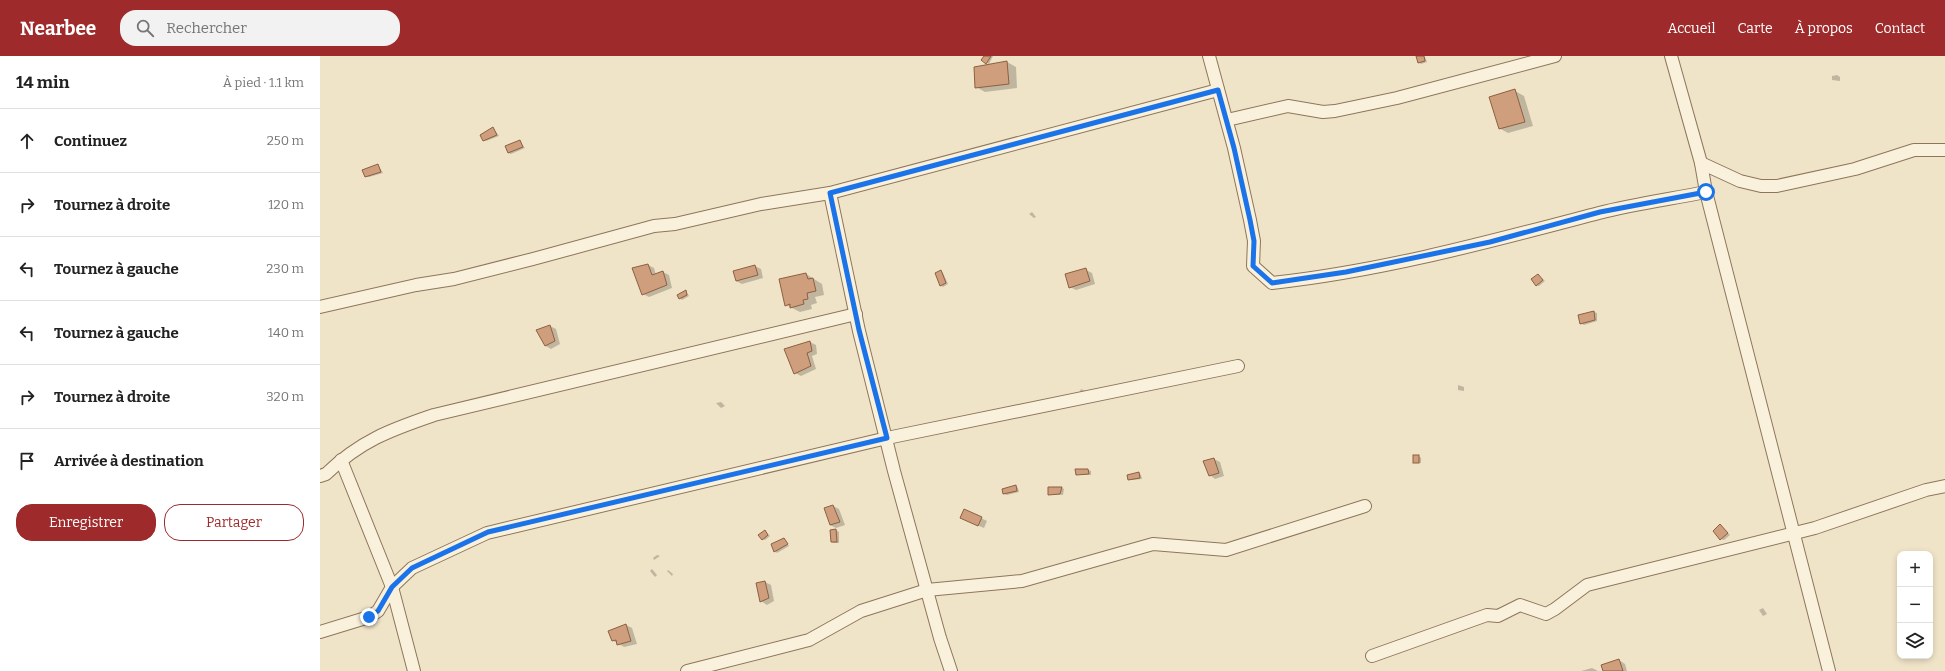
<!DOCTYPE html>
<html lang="fr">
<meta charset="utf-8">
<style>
:root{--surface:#fff;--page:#f2f2f2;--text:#222;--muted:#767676;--line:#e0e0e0;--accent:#9e2a2b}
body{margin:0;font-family:Bitter,serif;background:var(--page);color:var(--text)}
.controls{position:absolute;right:12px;bottom:12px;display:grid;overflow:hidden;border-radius:8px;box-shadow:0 2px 6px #0003}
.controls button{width:36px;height:36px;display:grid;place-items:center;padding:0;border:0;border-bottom:1px solid var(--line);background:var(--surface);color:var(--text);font:20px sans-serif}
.stop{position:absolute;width:12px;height:12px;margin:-9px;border:3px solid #1a73e8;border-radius:50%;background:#fff}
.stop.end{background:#1a73e8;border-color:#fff;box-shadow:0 1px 4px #0008}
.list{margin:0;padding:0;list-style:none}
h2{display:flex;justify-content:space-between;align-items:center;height:52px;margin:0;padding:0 16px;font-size:17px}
h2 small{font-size:13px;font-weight:400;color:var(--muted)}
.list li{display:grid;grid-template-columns:26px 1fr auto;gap:12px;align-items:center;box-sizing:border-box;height:64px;padding:0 16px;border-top:1px solid var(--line)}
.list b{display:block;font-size:15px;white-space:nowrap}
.list em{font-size:13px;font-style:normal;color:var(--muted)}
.actions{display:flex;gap:8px;padding:12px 16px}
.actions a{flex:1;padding:9px 0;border:1px solid var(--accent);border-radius:16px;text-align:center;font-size:14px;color:var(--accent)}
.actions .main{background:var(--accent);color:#fff}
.icon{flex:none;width:22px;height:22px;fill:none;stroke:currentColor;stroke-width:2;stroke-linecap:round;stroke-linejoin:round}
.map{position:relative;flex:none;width:1625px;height:615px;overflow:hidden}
header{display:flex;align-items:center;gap:24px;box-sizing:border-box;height:56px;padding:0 20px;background:var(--accent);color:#fff}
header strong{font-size:19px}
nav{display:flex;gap:22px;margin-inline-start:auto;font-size:14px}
.search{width:280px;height:36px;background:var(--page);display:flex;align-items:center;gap:10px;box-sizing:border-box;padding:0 14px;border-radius:16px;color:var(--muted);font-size:15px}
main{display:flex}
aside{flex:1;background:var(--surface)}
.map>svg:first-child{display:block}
</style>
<header>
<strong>Nearbee</strong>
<div class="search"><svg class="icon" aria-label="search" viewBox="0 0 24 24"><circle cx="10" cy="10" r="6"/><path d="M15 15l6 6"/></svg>Rechercher</div>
<nav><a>Accueil</a><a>Carte</a><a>À propos</a><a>Contact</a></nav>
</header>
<main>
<aside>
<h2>14 min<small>À pied · 1.1 km</small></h2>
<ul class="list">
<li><svg class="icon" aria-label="ahead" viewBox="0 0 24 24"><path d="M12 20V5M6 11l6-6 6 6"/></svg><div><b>Continuez</b></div><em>250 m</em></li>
<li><svg class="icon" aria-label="right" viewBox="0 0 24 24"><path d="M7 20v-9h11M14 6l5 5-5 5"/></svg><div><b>Tournez à droite</b></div><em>120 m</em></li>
<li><svg class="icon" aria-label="left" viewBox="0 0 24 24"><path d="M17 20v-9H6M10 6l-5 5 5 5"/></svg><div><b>Tournez à gauche</b></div><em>230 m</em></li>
<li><svg class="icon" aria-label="left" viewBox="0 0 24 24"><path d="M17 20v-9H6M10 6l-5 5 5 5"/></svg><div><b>Tournez à gauche</b></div><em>140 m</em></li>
<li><svg class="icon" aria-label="right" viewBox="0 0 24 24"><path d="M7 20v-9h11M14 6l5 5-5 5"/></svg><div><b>Tournez à droite</b></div><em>320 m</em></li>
<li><svg class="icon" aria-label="arrive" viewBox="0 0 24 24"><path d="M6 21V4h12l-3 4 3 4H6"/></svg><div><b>Arrivée à destination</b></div></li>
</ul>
<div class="actions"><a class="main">Enregistrer</a><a>Partager</a></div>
</aside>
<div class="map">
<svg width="1625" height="615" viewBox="0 0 1625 615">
<rect width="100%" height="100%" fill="#f0e4c8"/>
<g fill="#0003">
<polygon points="665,0 673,0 669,8 662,4"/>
<polygon points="1100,0 1105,1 1107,6 1101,8 1099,6"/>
<polygon points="687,6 696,11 697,32 665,36 656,31 655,11"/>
<polygon points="1517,19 1520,21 1520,25 1512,24 1512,20"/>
<polygon points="1195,35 1204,40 1213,70 1188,77 1179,72"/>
<polygon points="173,72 179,80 166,85 164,84"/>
<polygon points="200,86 205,92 191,98 189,97"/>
<polygon points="58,109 63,117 49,121 46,120"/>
<polygon points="712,156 716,161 714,162 709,158"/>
<polygon points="328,209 334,212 336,219 343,216 349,219 352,232 329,241 323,238"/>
<polygon points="435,210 441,213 443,222 422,228 416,225"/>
<polygon points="766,214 772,217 775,228 756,234 750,231"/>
<polygon points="621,215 623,217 628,228 623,231 620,229"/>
<polygon points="486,218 502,228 504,239 495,241 497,247 491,249 492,253 480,256 466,249"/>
<polygon points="1218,219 1225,225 1219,230 1216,229"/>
<polygon points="366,235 369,240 362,244 360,242"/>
<polygon points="1274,256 1277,257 1277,265 1264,269 1261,267 1259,260"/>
<polygon points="230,270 236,273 240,288 231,293 226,290"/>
<polygon points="490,286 496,289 497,298 492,300 496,313 481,320 475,317"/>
<polygon points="1138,329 1144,331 1144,335 1138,334"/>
<polygon points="761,333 766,335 759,337"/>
<polygon points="401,346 405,350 401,352 396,347"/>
<polygon points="1099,400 1101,402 1101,407 1094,406"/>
<polygon points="894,403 900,406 904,420 895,423 890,419"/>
<polygon points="768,414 771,415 771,419 757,418"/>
<polygon points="819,417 821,419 822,423 812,424 809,423"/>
<polygon points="696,430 698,432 699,436 687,439 684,438"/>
<polygon points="742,432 744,433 743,439 729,438"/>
<polygon points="513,450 519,453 525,469 516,472 510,469"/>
<polygon points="661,462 667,465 664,472 647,465"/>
<polygon points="1401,470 1410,479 1404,484 1401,483"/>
<polygon points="516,474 519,476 519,487 514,487 511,486 511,475"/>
<polygon points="445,475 450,480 445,484 442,483"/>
<polygon points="464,483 469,490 457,497 455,495"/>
<polygon points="337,499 340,500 334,504 333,502"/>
<polygon points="332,513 337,519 335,521 330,515"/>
<polygon points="348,514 353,518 352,520 347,515"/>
<polygon points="445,526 451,529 454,545 447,549 441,545"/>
<polygon points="1443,552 1447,558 1443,560 1439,554"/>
<polygon points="306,569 312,572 317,588 304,591 292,584"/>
<polygon points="1299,604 1305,608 1307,615 1284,615"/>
<polygon points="1272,612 1278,615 1261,615"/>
</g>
<g fill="#cf9f7d" stroke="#8d5f41">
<polygon points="664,0 671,0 666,8 661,4"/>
<polygon points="1096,0 1104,0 1105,5 1098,7"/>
<polygon points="687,5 689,28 655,32 654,11"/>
<polygon points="1195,33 1205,66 1179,73 1169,41"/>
<polygon points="173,71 177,79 163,85 160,79"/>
<polygon points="200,84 203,91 188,97 185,90"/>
<polygon points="58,108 61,116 45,121 42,114"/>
<polygon points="328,208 332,219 343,215 347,229 322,239 312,212"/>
<polygon points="435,209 438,219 416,225 413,215"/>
<polygon points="766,212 770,225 749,232 745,218"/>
<polygon points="621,214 626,227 620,230 615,217"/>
<polygon points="486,217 488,223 493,222 496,235 487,237 488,243 483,244 484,248 470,252 470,248 465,250 459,223"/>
<polygon points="1218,218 1223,224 1216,230 1211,223"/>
<polygon points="366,234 367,239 359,243 357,239"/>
<polygon points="1274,255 1275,264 1260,268 1258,259"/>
<polygon points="230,269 235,285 225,290 216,274"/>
<polygon points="490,285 492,295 487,297 491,310 474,318 464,293"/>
<rect x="1093" y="399" width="6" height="8"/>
<polygon points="894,402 899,417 889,420 883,405"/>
<polygon points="755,413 768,413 769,418 756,419"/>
<polygon points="819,416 820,422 808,424 807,419"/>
<polygon points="696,429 697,435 683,438 682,433"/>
<polygon points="728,431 742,431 740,438 728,439"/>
<polygon points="513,449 520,466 510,469 504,452"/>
<polygon points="644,453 662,461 658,470 640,462"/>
<polygon points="1400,468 1408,477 1400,484 1393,475"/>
<polygon points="516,473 517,486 511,486 510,474"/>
<polygon points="445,474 448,479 442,484 438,479"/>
<polygon points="464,482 468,488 454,496 451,488"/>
<polygon points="445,525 449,542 440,546 436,527"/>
<polygon points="306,568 311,585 297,589 296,584 292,585 288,575"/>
<polygon points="1299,603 1303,615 1283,615 1281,609"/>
</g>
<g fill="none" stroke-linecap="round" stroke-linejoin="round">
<g stroke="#8d765c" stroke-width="14">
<g id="street">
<path d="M889,0L914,92L930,164L934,185L933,210L952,227C1063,215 1172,185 1279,157C1314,148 1351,143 1386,136"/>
<polyline points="1351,0 1381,107 1386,136 1509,615"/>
<polyline points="907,64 968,50 1003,56 1015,55 1077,42 1235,0"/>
<polyline points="1381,107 1420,125 1441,130 1457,130 1535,113 1594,94 1625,94"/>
<polyline points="510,137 539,275 574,415 620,582 631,615"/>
<polyline points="0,251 96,229 134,223 213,203 334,170 355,168 441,148 510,137 898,34"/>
<polyline points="21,404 72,531 94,615"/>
<path d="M0,420L6,418C40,385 70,374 114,359L536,258"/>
<polyline points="0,576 49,561 58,555 72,531 92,512 167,477 567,382 918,310"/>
<polyline points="1052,600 1167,559 1178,560 1200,549 1226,558 1235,553 1267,529 1495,472 1606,434 1625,430"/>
<polyline points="367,615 489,584 541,555 607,534 702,525 833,488 906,494 1045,450"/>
</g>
</g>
<use href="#street" stroke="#faf1dc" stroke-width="12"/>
</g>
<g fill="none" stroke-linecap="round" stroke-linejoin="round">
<polyline stroke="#1a73e8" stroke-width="5" points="49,561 58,555 72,531 92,512 168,476 567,382 539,274 510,137 898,34 914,92 930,164 934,185 933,210 952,227 1026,216 1170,186 1280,156 1386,136"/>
</g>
</svg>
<div class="controls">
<button>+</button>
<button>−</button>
<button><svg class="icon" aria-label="layers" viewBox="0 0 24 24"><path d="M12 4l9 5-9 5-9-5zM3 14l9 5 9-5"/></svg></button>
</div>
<div class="stop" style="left:1386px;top:136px"></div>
<div class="stop end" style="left:49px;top:561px"></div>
</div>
</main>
